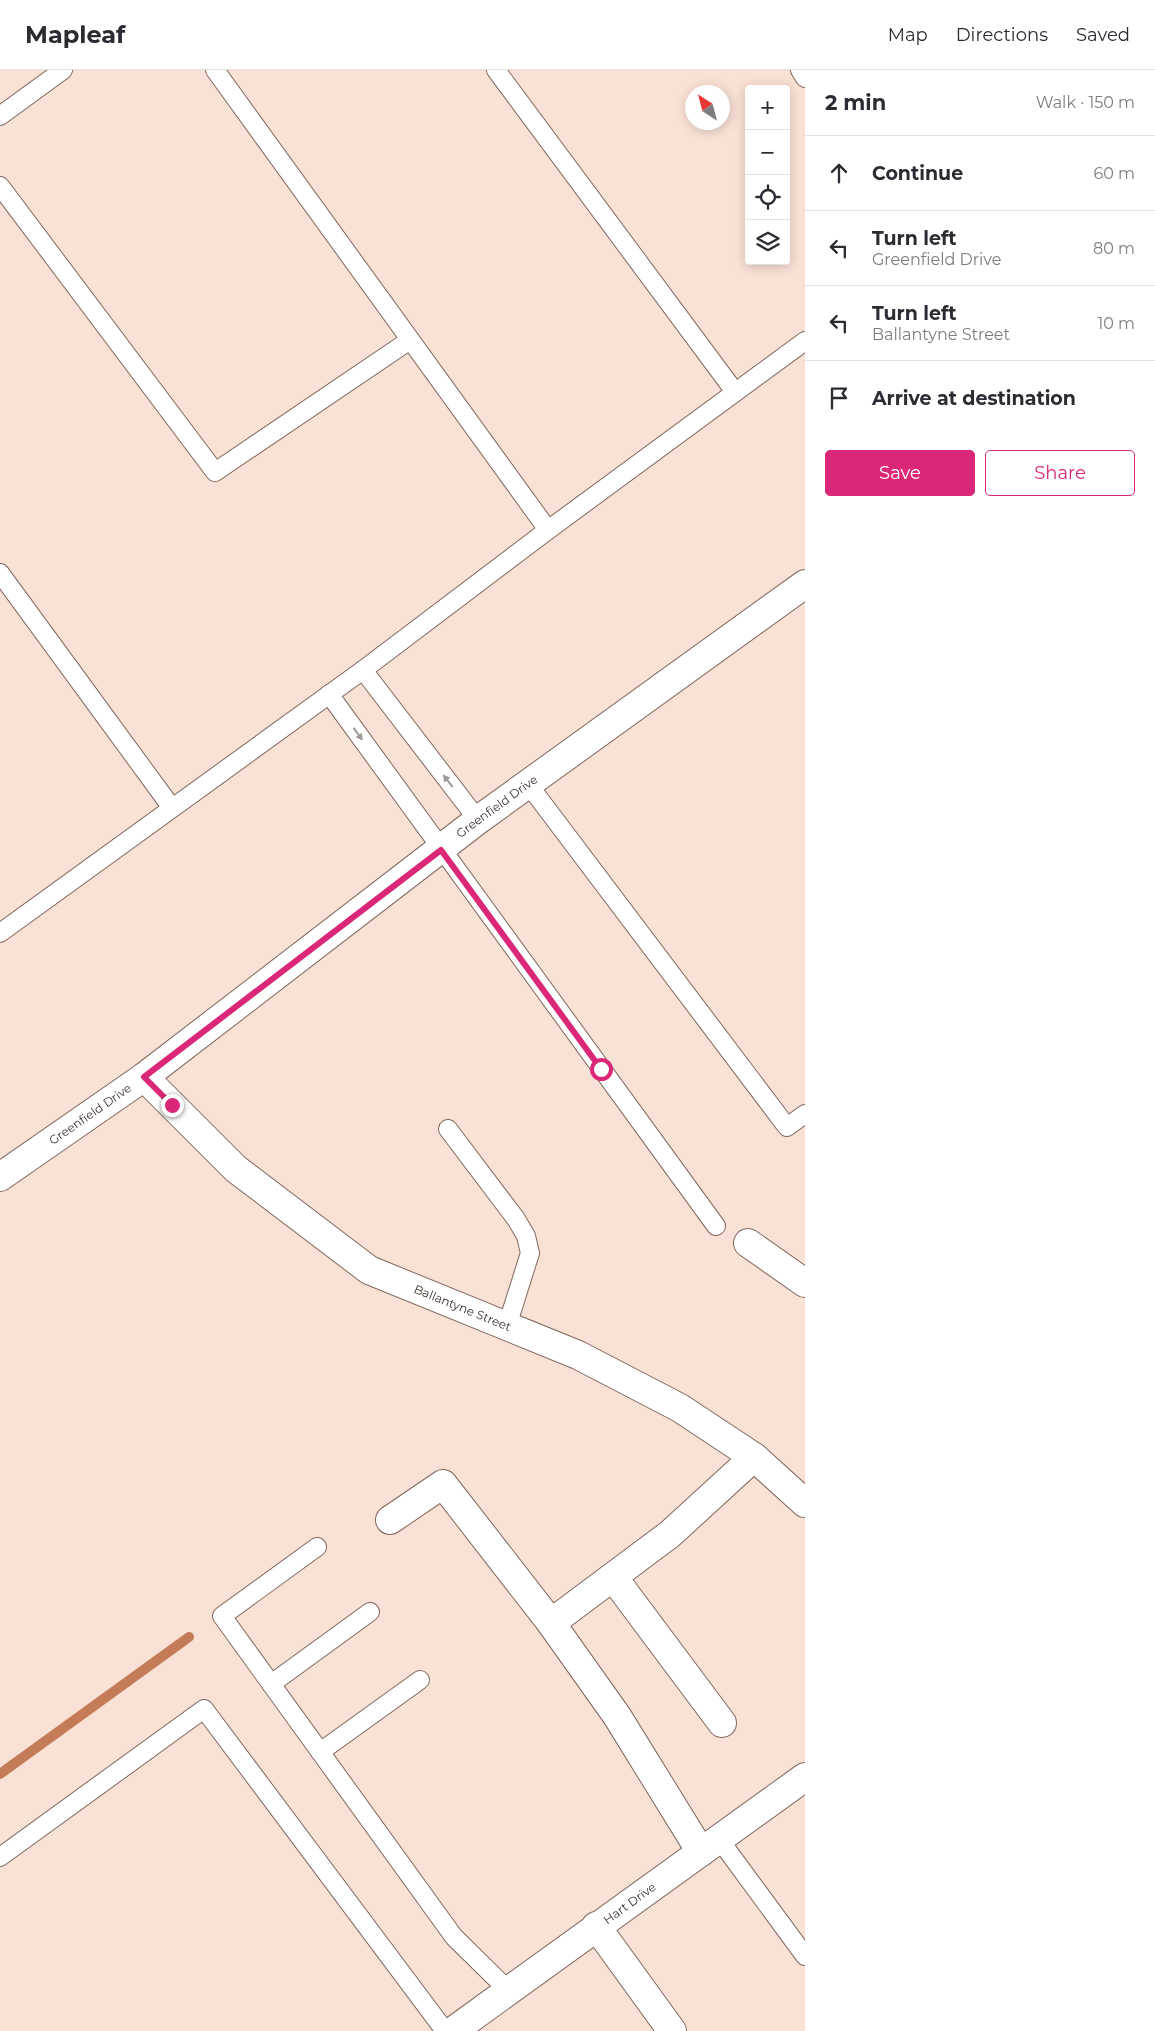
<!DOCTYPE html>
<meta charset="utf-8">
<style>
:root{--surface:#fff;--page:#f2f2f3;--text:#2b2b33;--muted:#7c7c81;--line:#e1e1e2;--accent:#db2777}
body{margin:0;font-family:Montserrat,sans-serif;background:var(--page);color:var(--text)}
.controls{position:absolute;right:15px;top:15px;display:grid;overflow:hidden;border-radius:5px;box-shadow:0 2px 12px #0003}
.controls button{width:45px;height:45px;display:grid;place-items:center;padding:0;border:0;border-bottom:1px solid var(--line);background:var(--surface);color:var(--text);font:25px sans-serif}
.compass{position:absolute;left:685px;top:15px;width:45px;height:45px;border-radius:50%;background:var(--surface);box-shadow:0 2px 12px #0003;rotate:324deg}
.stop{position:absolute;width:15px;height:15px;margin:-11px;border:4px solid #db2777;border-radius:50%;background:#fff}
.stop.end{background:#db2777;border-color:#fff;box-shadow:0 1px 5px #0008}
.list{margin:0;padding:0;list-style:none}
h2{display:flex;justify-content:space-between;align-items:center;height:65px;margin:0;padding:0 20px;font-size:21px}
h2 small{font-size:16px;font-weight:400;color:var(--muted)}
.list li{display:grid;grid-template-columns:32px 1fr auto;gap:15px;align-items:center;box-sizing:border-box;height:75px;padding:0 20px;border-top:1px solid var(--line)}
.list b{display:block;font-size:19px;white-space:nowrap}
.list p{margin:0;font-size:16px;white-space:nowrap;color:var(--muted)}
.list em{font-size:16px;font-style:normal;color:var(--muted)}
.actions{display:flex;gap:10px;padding:15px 20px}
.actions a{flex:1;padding:11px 0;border:1px solid var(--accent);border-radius:5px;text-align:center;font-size:18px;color:var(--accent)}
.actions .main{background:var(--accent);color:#fff}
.icon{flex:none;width:28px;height:28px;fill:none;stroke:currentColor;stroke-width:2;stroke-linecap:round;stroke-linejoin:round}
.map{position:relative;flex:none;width:805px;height:1961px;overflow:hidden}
header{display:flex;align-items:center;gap:30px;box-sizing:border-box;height:70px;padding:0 25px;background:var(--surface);border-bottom:1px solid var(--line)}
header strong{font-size:24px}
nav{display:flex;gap:28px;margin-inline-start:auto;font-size:18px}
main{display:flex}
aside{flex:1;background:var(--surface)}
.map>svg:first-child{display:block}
</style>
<header>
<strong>Mapleaf</strong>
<nav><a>Map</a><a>Directions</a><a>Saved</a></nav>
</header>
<main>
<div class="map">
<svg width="805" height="1961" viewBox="0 0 805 1961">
<rect width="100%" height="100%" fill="#fae1d5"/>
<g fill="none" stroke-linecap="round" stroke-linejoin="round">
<polyline stroke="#c47b57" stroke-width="10" points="0,1704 189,1567"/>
<g stroke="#7e685e" stroke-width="20">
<g id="service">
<polyline points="215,0 548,460"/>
<polyline points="496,0 735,322"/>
<polyline points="800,0 805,8"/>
<polyline points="0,46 63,0"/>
<polyline points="0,116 215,402 410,270"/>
<polyline points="0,503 172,738"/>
<polyline points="363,600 478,750"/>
<polyline points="329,624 716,1156"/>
<polyline points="528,714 787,1057 805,1044"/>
<polyline points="0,863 363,600 548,460 805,271"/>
<polyline points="448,1059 516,1149 526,1166 530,1183 507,1256"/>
<polyline points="317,1477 222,1546 454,1867 509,1921"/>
<polyline points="271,1614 370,1542"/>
<polyline points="320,1682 420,1610"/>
<polyline points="719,1769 805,1886"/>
<polyline points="0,1787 204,1639 445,1961"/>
</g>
</g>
<g stroke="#7e685e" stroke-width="30">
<g id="minor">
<polyline points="748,1173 805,1213"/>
<polyline points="390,1450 443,1414 551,1553"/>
<polyline points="613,1507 722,1653"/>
<polyline points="701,1782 617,1646 551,1553 670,1464 754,1387"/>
<polyline points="596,1856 672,1961"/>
</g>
</g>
<g stroke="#7e685e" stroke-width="30">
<g id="tertiary">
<path id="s1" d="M453,1961L805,1707"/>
</g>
</g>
<g stroke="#7e685e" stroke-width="30">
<g id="secondary">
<path id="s2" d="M144,1007L236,1099L369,1200L578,1285L680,1338L754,1387L805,1433"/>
<path id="s3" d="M0,1107L144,1007L478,750L805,514"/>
</g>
</g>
<use href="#service" stroke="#fff" stroke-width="18"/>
<use href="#minor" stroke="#fff" stroke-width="28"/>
<use href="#tertiary" stroke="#fff" stroke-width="28"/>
<use href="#secondary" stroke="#fff" stroke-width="28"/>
</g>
<defs><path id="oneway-solid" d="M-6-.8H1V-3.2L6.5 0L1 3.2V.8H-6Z" transform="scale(1.25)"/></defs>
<g fill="#9e9997">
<use href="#oneway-solid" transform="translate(358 664) rotate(54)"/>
<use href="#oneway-solid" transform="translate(448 711) rotate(-128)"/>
</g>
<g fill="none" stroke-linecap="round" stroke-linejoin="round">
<polyline stroke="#db2777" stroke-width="6" points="172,1035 144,1007 441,780 601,999"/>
</g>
<g text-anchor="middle" stroke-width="4" stroke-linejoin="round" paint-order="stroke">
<g font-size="12" fill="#3d332f" stroke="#fcf2ed">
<text dy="4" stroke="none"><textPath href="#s3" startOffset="620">Greenfield Drive</textPath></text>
<text dy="4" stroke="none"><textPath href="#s3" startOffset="110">Greenfield Drive</textPath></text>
<text dy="4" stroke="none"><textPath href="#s2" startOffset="398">Ballantyne Street</textPath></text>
<text dy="4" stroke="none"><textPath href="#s1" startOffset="218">Hart Drive</textPath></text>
</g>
</g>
</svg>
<div class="controls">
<button>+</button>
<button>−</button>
<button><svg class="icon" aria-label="locate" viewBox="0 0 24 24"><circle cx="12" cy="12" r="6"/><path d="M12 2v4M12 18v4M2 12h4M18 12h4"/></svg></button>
<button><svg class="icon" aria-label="layers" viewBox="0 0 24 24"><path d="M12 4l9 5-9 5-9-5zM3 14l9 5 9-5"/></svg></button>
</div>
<svg class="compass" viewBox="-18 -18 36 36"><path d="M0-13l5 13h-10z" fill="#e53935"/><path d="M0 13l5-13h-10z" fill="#7c7c81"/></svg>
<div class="stop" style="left:601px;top:999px"></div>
<div class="stop end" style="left:172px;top:1035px"></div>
</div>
<aside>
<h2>2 min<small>Walk · 150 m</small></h2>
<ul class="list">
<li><svg class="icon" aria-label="ahead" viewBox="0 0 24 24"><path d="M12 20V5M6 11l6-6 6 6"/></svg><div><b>Continue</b></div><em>60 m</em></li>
<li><svg class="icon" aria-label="left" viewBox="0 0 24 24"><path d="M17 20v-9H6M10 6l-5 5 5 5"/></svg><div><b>Turn left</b><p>Greenfield Drive</p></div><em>80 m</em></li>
<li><svg class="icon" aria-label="left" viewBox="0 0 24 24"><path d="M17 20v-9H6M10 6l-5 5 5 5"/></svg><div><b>Turn left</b><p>Ballantyne Street</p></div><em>10 m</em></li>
<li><svg class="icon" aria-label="arrive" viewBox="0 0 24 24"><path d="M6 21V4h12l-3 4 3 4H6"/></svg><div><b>Arrive at destination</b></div></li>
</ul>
<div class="actions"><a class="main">Save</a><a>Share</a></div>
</aside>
</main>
